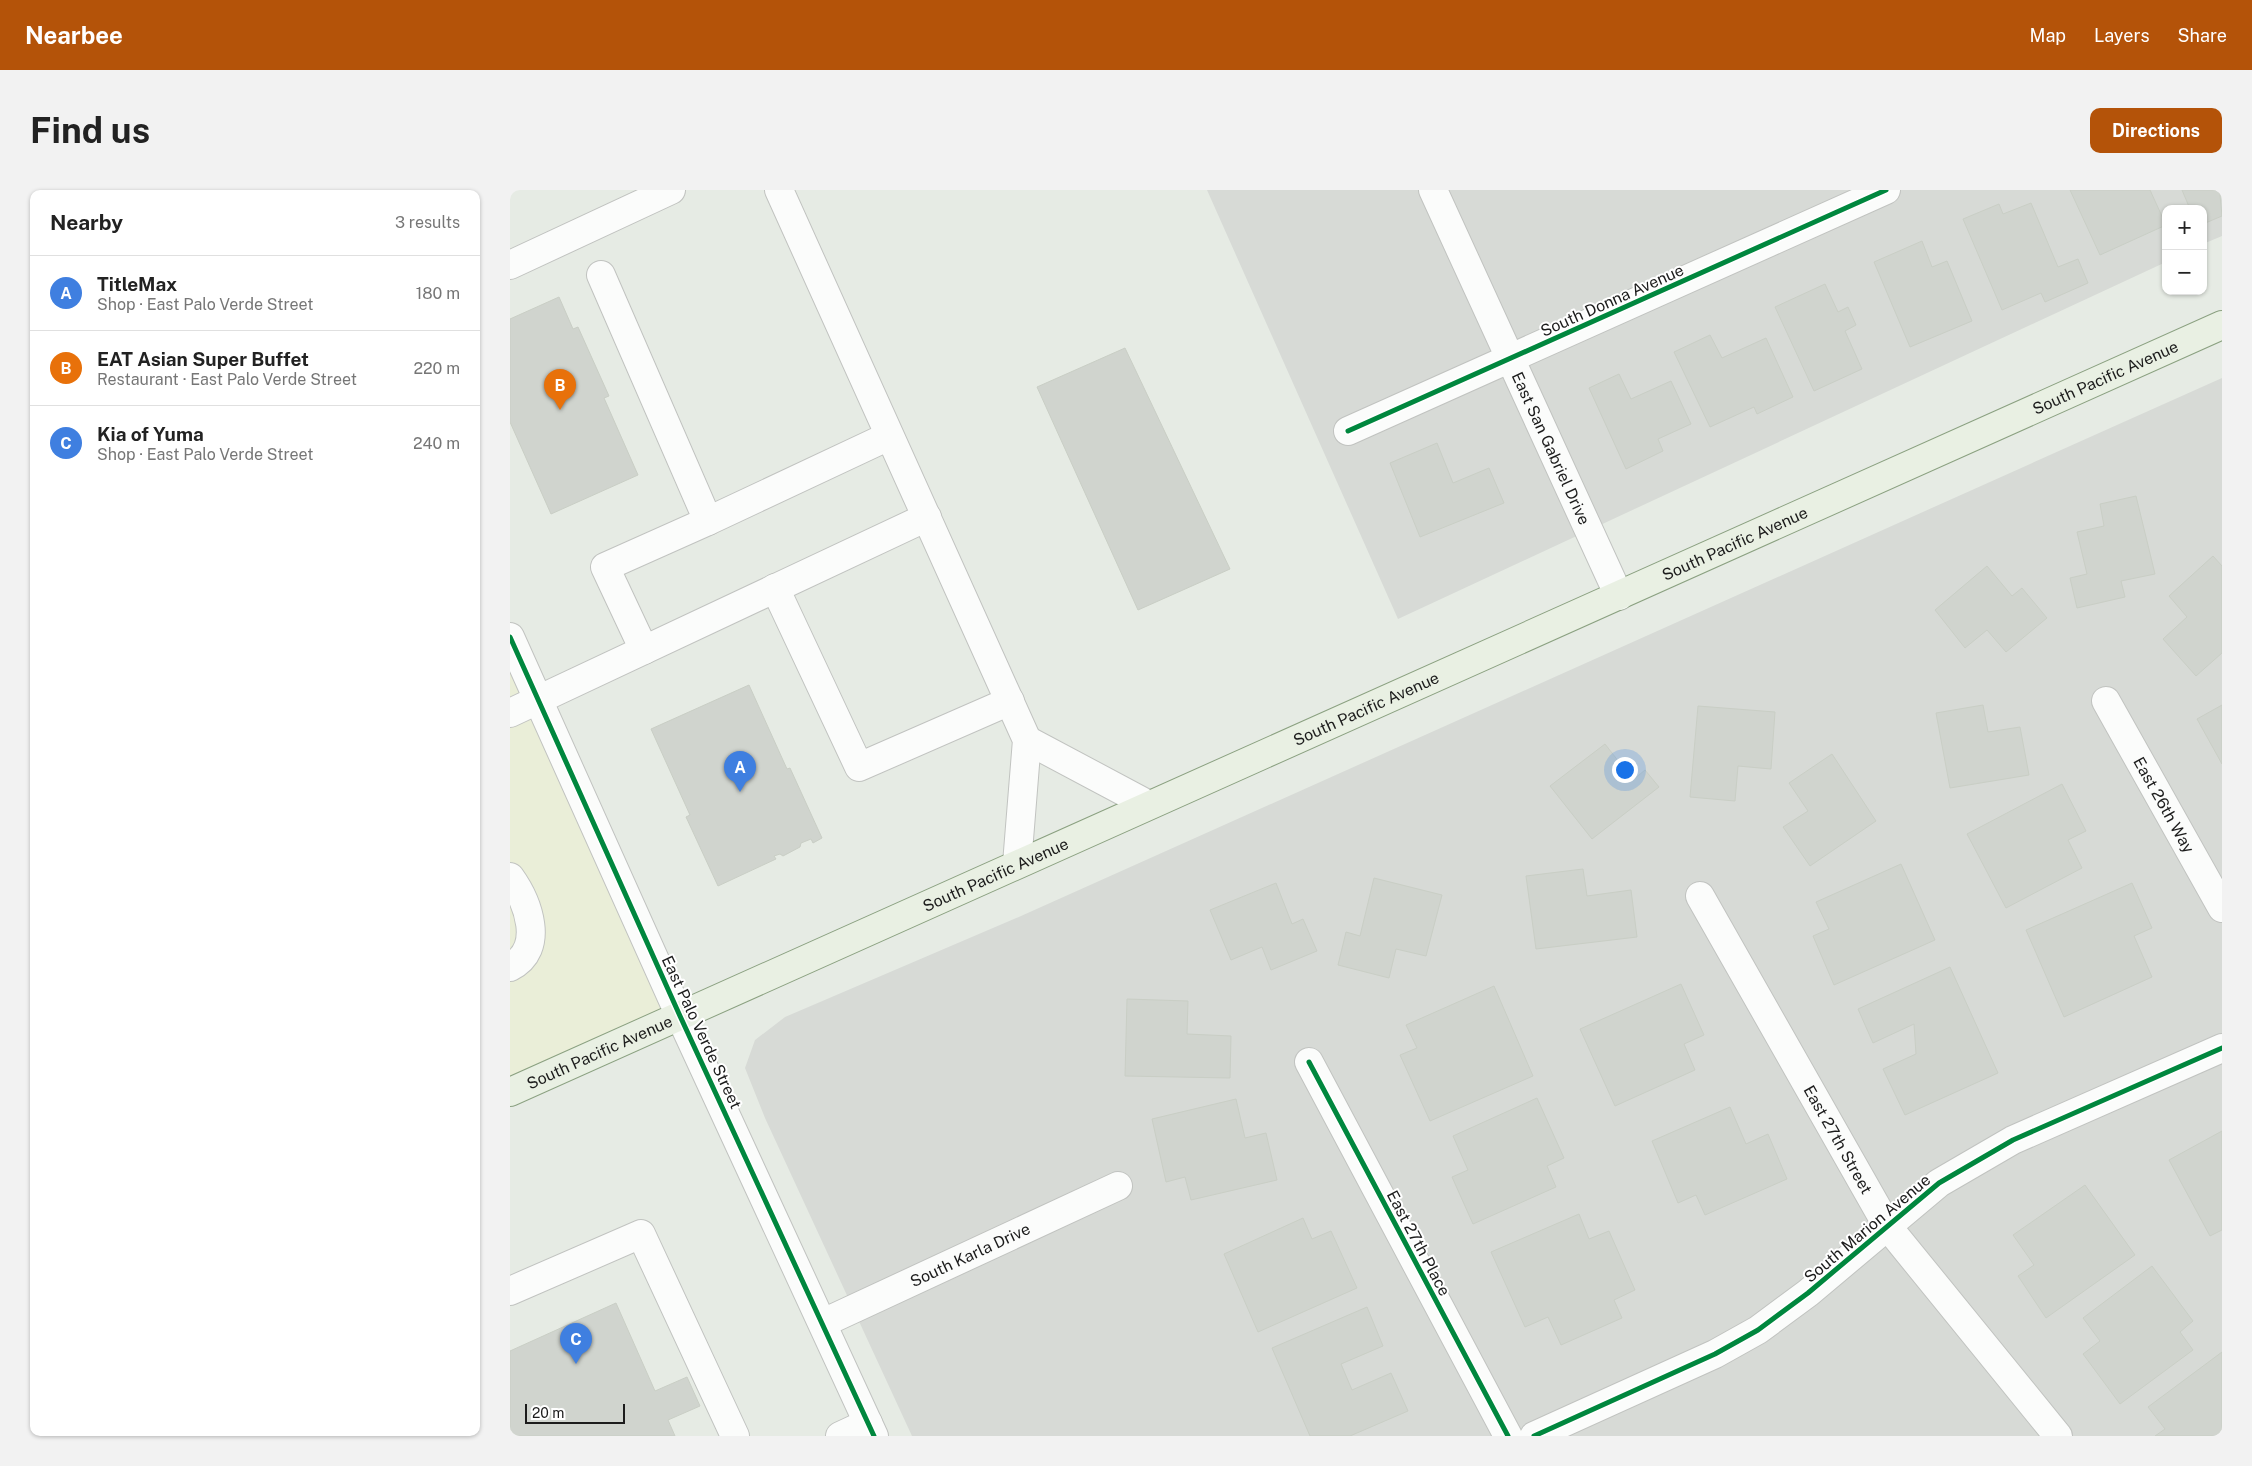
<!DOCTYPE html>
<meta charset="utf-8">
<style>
:root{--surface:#fff;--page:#f2f2f2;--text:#222;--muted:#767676;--line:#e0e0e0;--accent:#b45309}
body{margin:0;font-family:"Public Sans",sans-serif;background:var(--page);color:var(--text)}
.controls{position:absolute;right:15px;top:15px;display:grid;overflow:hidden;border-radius:10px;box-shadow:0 1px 4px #0004}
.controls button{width:45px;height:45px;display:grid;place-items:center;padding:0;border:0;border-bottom:1px solid var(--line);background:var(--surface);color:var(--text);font:25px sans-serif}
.scale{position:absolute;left:15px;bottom:12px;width:100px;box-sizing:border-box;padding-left:5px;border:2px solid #1c1c1c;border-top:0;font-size:14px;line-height:18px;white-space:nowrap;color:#1c1c1c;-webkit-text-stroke:4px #fff;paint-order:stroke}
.you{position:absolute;left:1114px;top:579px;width:18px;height:18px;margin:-12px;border:4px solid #fff;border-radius:50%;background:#1a73e8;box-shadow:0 0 0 8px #1a73e833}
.badge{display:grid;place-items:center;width:32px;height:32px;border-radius:50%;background:var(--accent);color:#fff;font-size:16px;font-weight:700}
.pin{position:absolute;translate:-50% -41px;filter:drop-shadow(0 1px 2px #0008)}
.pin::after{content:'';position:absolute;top:26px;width:18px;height:15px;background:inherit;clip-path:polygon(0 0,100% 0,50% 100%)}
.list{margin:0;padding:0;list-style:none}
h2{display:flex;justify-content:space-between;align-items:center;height:65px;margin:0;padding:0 20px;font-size:21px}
h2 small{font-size:16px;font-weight:400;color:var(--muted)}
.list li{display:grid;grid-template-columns:32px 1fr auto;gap:15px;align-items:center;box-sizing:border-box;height:75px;padding:0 20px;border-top:1px solid var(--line)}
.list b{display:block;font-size:19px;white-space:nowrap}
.list p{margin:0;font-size:16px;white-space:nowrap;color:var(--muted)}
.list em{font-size:16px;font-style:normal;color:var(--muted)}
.map{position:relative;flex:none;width:1712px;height:1246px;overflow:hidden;border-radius:10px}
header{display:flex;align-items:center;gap:30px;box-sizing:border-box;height:70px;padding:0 25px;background:var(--accent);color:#fff}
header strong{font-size:24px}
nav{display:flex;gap:28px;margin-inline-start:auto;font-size:18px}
.intro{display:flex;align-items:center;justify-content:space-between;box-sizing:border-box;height:120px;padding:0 30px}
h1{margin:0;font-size:35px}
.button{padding:12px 22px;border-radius:10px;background:var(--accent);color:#fff;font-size:18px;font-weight:700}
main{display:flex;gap:30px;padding:0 30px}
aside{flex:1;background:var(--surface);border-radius:10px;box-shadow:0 1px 4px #0004}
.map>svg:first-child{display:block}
</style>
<header>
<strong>Nearbee</strong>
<nav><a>Map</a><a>Layers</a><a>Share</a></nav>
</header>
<div class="intro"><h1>Find us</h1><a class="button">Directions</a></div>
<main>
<aside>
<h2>Nearby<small>3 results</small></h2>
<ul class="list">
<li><span class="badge" style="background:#3f7fe0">A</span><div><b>TitleMax</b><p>Shop · East Palo Verde Street</p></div><em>180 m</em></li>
<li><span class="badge" style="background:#e8710a">B</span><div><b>EAT Asian Super Buffet</b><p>Restaurant · East Palo Verde Street</p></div><em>220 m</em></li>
<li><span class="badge" style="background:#3f7fe0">C</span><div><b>Kia of Yuma</b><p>Shop · East Palo Verde Street</p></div><em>240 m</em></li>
</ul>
</aside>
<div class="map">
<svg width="1712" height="1246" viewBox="0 0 1712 1246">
<rect width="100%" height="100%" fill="#e6ebe4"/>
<g fill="#d7dad6">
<polygon points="697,0 1712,0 1712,46 1693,54 1693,19 1656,19 1656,72 888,429"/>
<polygon points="1712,188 1712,1246 402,1246 255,928 235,878 245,850 275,827 511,726"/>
</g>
<polygon fill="#eaeed8" points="0,448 170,826 0,902"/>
<g fill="#d0d4ce" stroke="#c9cec5">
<polygon points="1560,0 1640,0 1656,35 1590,65"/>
<polygon points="1672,0 1712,0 1710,5 1712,26 1693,34 1693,19 1680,19"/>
<polygon points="1521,13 1548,77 1568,69 1578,93 1535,112 1531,103 1492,120 1453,29 1489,14 1493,24"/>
<polygon points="1412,51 1422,77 1437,71 1462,131 1400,157 1364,72"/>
<polygon points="1315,94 1328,122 1338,117 1346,135 1335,141 1352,179 1304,201 1265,117"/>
<polygon points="49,107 63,139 68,137 99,206 94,208 128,285 41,324 0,232 0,129"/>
<polygon points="1200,145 1212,168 1256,148 1283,207 1247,224 1244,217 1200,237 1164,162"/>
<polygon points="615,158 720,379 628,420 527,197"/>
<polygon points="1109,184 1121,209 1161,191 1181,234 1148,249 1153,261 1116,279 1079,198"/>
<polygon points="927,253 943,293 979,278 994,313 910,347 880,273"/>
<polygon points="1626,306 1645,384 1611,391 1615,407 1567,418 1560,388 1577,384 1567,342 1594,336 1590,314"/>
<polygon points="1703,366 1712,376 1712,463 1686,486 1653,449 1677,427 1659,406"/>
<polygon points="1477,376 1502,406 1512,398 1537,428 1496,462 1477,440 1455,458 1425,420"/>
<polygon points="239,495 277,579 280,578 312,648 303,653 301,649 291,653 290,657 273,666 270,664 264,666 266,669 208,696 176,627 180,625 141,539"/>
<polygon points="1473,515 1478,542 1510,537 1519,585 1440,598 1426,523"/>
<polygon points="1712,515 1712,574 1687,529"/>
<polygon points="1188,516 1265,522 1261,579 1228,576 1225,611 1180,607"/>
<polygon points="1095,554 1123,590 1135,580 1149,597 1082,649 1040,596"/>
<polygon points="1322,564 1366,631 1300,676 1273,637 1298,621 1279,593"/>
<polygon points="1552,594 1576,641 1558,650 1572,678 1496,718 1457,644"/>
<polygon points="1391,674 1425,750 1324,795 1303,746 1319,739 1306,712"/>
<polygon points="1073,679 1077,706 1121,700 1127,747 1026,759 1016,686"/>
<polygon points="864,688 932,705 916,766 886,759 879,788 828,775 836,742 850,746"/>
<polygon points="766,693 782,734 793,729 807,761 761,780 752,757 721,770 700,720"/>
<polygon points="1622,693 1642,738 1624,746 1642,787 1554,827 1516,740"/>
<polygon points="1440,777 1488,883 1395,925 1373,879 1406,864 1404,834 1363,853 1348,819"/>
<polygon points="1171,794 1194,845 1174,854 1185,880 1105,916 1070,839"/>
<polygon points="984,796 1023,886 920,931 890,865 907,858 896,835"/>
<polygon points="617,809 678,811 677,844 721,846 720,888 615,886"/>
<polygon points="1027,908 1054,968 1037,976 1046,997 963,1034 942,987 958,980 943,946"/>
<polygon points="726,909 735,948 756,943 767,990 681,1010 675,987 656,992 642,929"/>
<polygon points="1220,917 1236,954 1258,944 1277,989 1195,1025 1186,1005 1168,1013 1142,951"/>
<polygon points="1712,941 1712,1040 1700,1046 1659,970"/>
<polygon points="1575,995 1625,1065 1536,1128 1508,1086 1524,1075 1503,1045"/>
<polygon points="1069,1024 1079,1049 1099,1041 1125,1100 1104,1110 1112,1128 1051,1155 1038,1127 1015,1137 981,1062"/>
<polygon points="793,1028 802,1049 821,1041 847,1098 748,1142 714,1064"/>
<polygon points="1642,1076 1683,1131 1670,1142 1683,1160 1610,1214 1573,1164 1590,1151 1573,1128"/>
<polygon points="106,1113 145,1201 177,1187 190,1216 158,1230 165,1246 0,1246 0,1161"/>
<polygon points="857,1117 873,1156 831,1174 842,1200 881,1183 898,1221 840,1246 800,1246 762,1158"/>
<polygon points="1712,1162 1712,1246 1645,1246 1655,1239 1638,1217"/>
</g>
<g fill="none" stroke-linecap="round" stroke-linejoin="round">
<g stroke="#c1c3c0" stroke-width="30">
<g id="minor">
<polyline points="269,0 517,550 507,674"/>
<path id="s1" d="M923,0L1109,406"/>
<polyline points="0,75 161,0"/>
<polyline points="91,85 198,331 95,377 134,460"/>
<polyline points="838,241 1376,0"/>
<polyline points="198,331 379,246"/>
<polyline points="265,398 349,577 500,511"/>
<polyline points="0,447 170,826 364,1246"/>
<path id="s2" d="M1596,511L1712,718"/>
<polyline points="0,523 417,327"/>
<polyline points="517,550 639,615"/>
<path d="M0,687C18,712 36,759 0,777"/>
<path id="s3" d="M1190,706L1378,1037L1548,1246"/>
<polyline points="799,872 998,1246"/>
<polyline points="0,1101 131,1044 225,1246"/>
<path id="s4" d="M313,1133L608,996"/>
<polyline points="330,1246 358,1233"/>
<polyline points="1024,1246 1205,1164 1248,1140 1298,1103 1429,993 1503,950 1712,858"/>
</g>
</g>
<g stroke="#8ba181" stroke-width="30">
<g id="major">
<path id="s5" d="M0,902L1712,135"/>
</g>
</g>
<use href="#minor" stroke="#fbfcfb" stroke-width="28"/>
<use href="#major" stroke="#e9f0e3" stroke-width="28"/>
<g stroke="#fff" stroke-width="8">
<g id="cycleway">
<polyline points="838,241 1376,0"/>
<polyline points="0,447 170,826 364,1246"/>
<polyline points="799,872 998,1246"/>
<polyline points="1024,1246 1205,1164 1248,1140 1298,1103 1429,993 1503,950 1712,858"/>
</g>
</g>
<use href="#cycleway" stroke="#00873e" stroke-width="5"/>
</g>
<g text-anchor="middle" stroke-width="4" stroke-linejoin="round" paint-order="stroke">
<g font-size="16" fill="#1c1c1c" stroke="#fff">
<text transform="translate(1102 110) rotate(-24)" y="6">South Donna Avenue</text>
<text dy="6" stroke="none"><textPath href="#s5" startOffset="1748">South Pacific Avenue</textPath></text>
<text dy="6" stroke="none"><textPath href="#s1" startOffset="284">East San Gabriel Drive</textPath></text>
<text dy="6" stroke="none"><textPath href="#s5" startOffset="1342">South Pacific Avenue</textPath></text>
<text dy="6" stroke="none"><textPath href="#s5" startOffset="938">South Pacific Avenue</textPath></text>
<text dy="6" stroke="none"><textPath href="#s2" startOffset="119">East 26th Way</textPath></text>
<text dy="6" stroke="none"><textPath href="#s5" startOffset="532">South Pacific Avenue</textPath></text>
<text transform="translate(192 842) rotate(65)" y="6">East Palo Verde Street</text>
<text dy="6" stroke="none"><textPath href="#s5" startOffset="98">South Pacific Avenue</textPath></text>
<text dy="6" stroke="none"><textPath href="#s3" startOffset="280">East 27th Street</textPath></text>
<text transform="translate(1357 1038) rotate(-40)" y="6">South Marion Avenue</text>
<text transform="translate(909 1053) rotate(62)" y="6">East 27th Place</text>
<text dy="6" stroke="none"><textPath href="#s4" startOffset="162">South Karla Drive</textPath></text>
</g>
</g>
</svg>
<div class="controls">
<button>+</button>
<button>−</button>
</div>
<div class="scale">20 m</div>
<div class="you"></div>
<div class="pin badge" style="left:230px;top:602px;background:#3f7fe0">A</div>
<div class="pin badge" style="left:50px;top:220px;background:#e8710a">B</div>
<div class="pin badge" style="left:66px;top:1174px;background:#3f7fe0">C</div>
</div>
</main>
